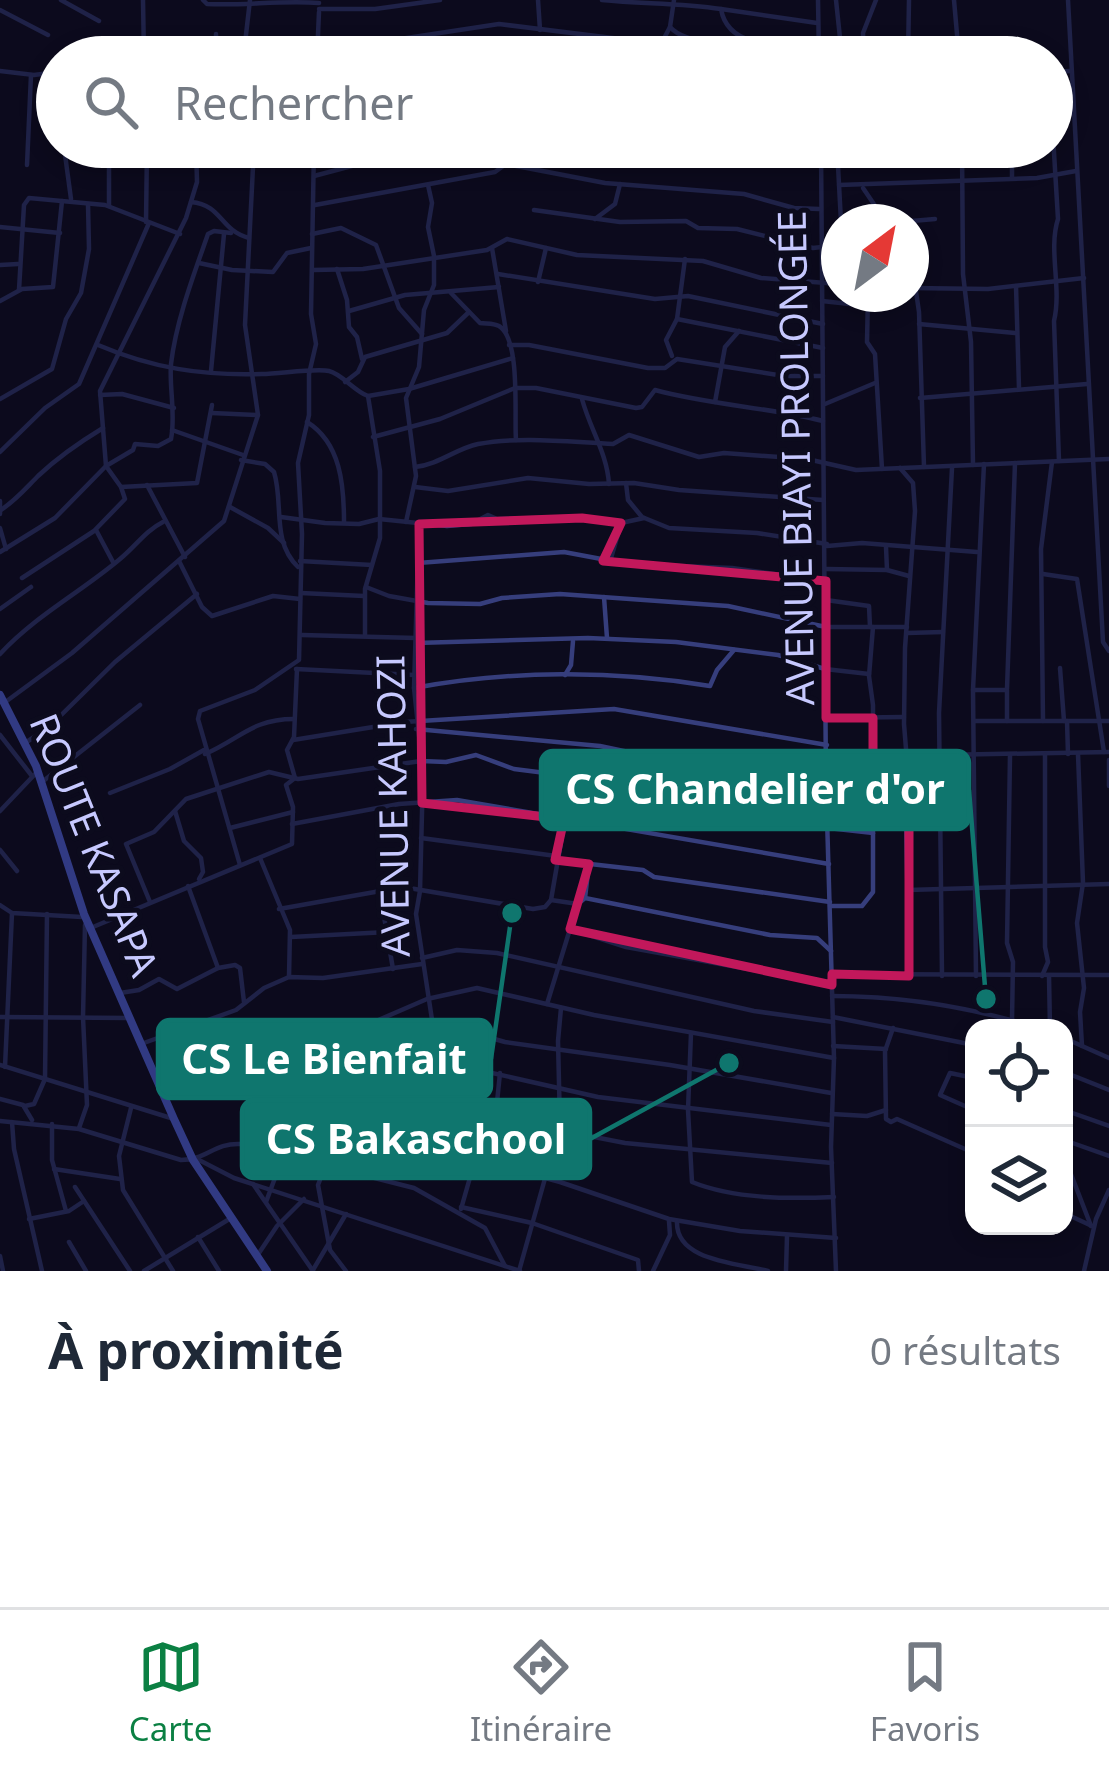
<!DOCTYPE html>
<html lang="fr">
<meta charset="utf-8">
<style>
:root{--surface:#fff;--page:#f2f2f3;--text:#1f2937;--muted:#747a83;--line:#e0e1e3;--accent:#0b8043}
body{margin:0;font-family:"Noto Sans",sans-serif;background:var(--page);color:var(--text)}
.controls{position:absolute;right:36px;bottom:36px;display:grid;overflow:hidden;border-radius:24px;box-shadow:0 6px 18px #0003}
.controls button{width:108px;height:108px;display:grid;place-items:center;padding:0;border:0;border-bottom:3px solid var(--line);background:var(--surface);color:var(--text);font:60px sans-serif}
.compass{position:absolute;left:821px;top:204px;width:108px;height:108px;border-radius:50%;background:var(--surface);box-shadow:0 6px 18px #0003;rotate:32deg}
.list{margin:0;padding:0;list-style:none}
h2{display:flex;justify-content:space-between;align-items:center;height:156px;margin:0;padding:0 48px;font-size:51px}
h2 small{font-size:39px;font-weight:400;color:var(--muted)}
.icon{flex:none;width:66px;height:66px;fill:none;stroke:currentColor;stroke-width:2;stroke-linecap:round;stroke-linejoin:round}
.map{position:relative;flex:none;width:1109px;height:1271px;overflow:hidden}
.search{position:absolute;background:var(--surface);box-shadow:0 6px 18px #0003;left:36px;right:36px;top:36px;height:132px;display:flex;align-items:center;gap:30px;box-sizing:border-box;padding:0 42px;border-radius:66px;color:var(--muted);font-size:45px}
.sheet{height:336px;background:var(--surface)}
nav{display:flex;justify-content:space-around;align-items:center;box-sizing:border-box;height:168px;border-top:3px solid var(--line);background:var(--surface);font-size:33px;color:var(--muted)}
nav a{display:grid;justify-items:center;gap:6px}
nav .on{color:var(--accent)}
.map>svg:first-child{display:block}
</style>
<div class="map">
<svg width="1109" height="1271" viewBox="0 0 1109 1271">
<rect width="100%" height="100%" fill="#0c0b1d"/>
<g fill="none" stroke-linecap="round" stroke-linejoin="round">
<g stroke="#363e7c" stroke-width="4.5">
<polyline points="61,0 99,21"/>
<polyline points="143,0 144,57"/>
<path d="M203,0L207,4C244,6 281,0 319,3"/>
<polyline points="538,0 540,30"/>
<path d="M602,0C643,4 680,3 721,9C727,44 770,48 800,42L819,53"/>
<path d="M674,0L670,27C685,44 720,40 740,53L755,41"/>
<polyline points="818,0 819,57"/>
<polyline points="836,0 842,57"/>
<polyline points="954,0 959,57"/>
<polyline points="1068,0 1103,642 1109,651"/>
<polyline points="319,9 375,9 440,0"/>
<polyline points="721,9 817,23"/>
<polyline points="0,10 48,35"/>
<polyline points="216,34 216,52"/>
<polyline points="244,52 250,0"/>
<polyline points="192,57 354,46 499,24 661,44 670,27"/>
<polyline points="317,57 319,12"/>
<polyline points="719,57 727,45"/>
<polyline points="864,57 863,33 876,0"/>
<polyline points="908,57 909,0"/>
<polyline points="0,71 34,75 57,72"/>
<polyline points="1052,72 1070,71"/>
<path d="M1052,119L1058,219C1048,250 1062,288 1054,321L1059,461"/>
<polyline points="64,147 71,199"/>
<polyline points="109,147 109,206"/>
<polyline points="364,147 368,162"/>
<polyline points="594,147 820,163"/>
<polyline points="821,147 826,783 834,1058 831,1147 836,1271"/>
<polyline points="837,147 841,222"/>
<polyline points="962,147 963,274 971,342 973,465"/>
<polyline points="1012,147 1012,177"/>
<polyline points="27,165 31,75"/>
<polyline points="314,176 412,150 443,147"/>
<polyline points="839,185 1037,178 1076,171"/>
<polyline points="863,188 886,222"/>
<path d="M191,202C223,205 219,230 249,238"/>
<polyline points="315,205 495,172 506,164 605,183 744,194 794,208 819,209"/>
<polyline points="534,210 620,222 686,221 698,228 737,229 813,248 839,245"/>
<polyline points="595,219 615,204 620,184"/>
<polyline points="146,222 147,147"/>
<polyline points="900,222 935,219"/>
<polyline points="0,227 60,233"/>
<polyline points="312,234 341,228 376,245 399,308 422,334"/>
<polyline points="828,245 839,230"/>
<polyline points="911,247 917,255 913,271 919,312 924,467"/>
<polyline points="492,248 506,331"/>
<polyline points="199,263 232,270 273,272 287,253 311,248"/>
<polyline points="0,265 18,264"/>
<polyline points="337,269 347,300 349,327 357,337 362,359"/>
<polyline points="313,270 363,269 487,250 507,239 577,255 703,261 761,278 839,284"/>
<polyline points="498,274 655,299 688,296 823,324"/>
<polyline points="538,282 546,248"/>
<polyline points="1016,286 1019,388"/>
<polyline points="911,288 988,289 1084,278"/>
<polyline points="19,290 24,205 29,198 105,205 180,234"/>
<path d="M451,293L480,323C487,324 493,323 499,326C521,339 514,416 516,440"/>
<polyline points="868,294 867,342 875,354 882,469"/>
<polyline points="0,301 22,289 53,287 62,201"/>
<polyline points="822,301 868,306"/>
<polyline points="349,311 405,295 499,287"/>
<polyline points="677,319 823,348"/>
<polyline points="919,324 1015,333"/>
<path d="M98,345C152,368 202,376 262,374C279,374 315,368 329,371C342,374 354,391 368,396L409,389L513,358"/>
<polyline points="509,345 529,345 648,368 665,368 677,359 784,376 823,376"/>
<polyline points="672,356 666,340 677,319 685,259"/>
<polyline points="211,371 224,234"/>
<polyline points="345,382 358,372 365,357 447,333 469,312"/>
<polyline points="100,395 122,394 174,408"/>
<polyline points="920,398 1087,384"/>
<polyline points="0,399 52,369 66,319 81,293 89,249 88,204"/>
<path d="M582,399C590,429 607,453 609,484"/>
<polyline points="715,402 725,347 739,331"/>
<polyline points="825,404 875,383"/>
<polyline points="212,413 258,415"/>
<path d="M307,422C341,443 344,486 344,522"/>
<polyline points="172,430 243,455"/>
<path d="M373,437L440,419L515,388H536L636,408L642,407L655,390C710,405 767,407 823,421"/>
<polyline points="0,452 45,408 79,384 149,223"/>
<path d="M241,460L265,464L274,472C284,504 271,541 298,567"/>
<path d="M415,467C440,464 455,449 478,444C521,436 569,442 613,444L629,435L699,457L724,453L807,459L856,470L1109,459"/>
<polyline points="900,468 913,483 915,511 905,648 904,724 909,786 906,813 909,976"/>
<polyline points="626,483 628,500 642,517 669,528 757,533 827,544"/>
<polyline points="147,485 185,557"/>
<polyline points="121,487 197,483 212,405"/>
<polyline points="415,487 448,491 528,478 589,484 634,483 679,490 823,500"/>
<polyline points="0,501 0,514"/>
<polyline points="230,507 268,528 284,543"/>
<path d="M1,510C17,499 25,489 38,476C57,458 80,442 103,428"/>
<polyline points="281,517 325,523 359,524 379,519 447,526 471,524 488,515 497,519 566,517 621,523 644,518"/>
<polyline points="406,522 416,476 406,398 419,367 424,310 434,285 434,256 428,227 432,203 428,185"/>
<polyline points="419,524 414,688 423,773 420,891 416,914 439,1066 433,1083 440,1105 548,1122 584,1135 625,1143 832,1163"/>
<polyline points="0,528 6,549"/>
<polyline points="96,530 113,562"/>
<polyline points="827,546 862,543 977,552"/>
<polyline points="886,547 887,570"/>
<path d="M0,552L55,518L106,466L133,450L135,444L158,446L171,439C176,414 169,388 171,364C176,321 194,274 208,234L214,231L231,233"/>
<polyline points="611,558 621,524"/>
<polyline points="179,561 202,607 212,616 273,596 300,599"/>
<polyline points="300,561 372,565"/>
<polyline points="418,563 564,552 628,564 732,568 826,581"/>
<polyline points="826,569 887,570 909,576"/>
<polyline points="1043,574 1077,579 1104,752"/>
<polyline points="22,578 94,531 125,499 121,487 106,466 100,391 186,218 197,182 196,147"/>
<polyline points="366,587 389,596 428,603 480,604 502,598 560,594 728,606 826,627 907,627"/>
<polyline points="301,593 364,596"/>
<polyline points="604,597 607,638"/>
<polyline points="826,600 869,606 870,627"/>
<polyline points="0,609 31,587"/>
<polyline points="907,633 943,632"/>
<polyline points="302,635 416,638"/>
<polyline points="365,636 365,589 380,538 380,471 368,396"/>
<polyline points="416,643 588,638 676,642 778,655 825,669 869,674"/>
<path d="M0,654C35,616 81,592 120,559C136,546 145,531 163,522"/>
<polyline points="1060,668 1064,721"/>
<polyline points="296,669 414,675"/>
<polyline points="565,675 571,665 573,641"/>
<path d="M414,688C510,670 614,670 710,686L717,670L734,650"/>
<polyline points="1007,689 1015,463"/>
<polyline points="973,690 984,464"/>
<polyline points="4,703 72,653 224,521 258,415 245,325 254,147"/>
<polyline points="826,718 904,717"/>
<polyline points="974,721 1109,721"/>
<polyline points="1043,721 1041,549 1052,462"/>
<polyline points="1067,721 1068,754"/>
<polyline points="416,729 600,746 681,763 716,764 826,783"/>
<polyline points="0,735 32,776"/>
<polyline points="293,740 404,722 614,709 827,745"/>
<polyline points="25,743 48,728 115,662 197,594"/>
<path d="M205,754C240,739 252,719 294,719"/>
<polyline points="1078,754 1083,883 1077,923 1084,988 1080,1012 1082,1046"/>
<polyline points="940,755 1109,752"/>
<polyline points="1010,755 1007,943 1013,962 1012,1020"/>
<polyline points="1109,760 1109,786"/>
<polyline points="827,778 873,786 940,788"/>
<polyline points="42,782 140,705"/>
<polyline points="110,793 170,769 204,750"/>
<polyline points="0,811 37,772"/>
<polyline points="175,811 184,841 201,858 203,872 199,879"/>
<polyline points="292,824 399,804 457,800 829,864"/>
<polyline points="230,828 293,812"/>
<polyline points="828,828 873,833"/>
<polyline points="421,838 556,856"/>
<polyline points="0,850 17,871"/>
<polyline points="260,858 290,930 289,977"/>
<polyline points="555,860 643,870 654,877 830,902"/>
<polyline points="240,865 198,719 200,711 255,690 299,660 302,534 298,463 309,415 309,374 316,344 311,314 314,147"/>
<polyline points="188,886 218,968"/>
<polyline points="908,890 1109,884"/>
<polyline points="380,893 393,969"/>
<polyline points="585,898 589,864"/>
<polyline points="551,900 572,778"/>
<polyline points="150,902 126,844 154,832 186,799 269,772 298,779 421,761 446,762 476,755 514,769 585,778 655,797 828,824"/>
<polyline points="578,904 570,929 626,947 831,984"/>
<polyline points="0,905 12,913 82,917"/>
<polyline points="830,906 862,906 873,892 873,705 869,676 873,627"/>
<polyline points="279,909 403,887 533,909 545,907 551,900 578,904 585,898 770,935 817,938 831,951"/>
<polyline points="93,927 292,844 293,807 286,785 295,778 287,750 294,737 297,669"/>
<polyline points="291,937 388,932"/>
<polyline points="422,958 457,950 497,953 754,1011 833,1022"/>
<polyline points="833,974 1109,975"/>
<polyline points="942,976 939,713 952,468"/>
<polyline points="976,976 973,690 1007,690 1007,721"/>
<polyline points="1042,976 1048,962 1045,947 1045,755"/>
<polyline points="1049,976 1050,1028"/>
<polyline points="120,993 139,990 159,979 177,989 218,968 235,965 240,968 244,1002"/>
<path d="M832,996C901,996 971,1007 1038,1028"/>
<polyline points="547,1004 570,929"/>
<polyline points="0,1017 129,1018"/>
<polyline points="833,1017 974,1045"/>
<polyline points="893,1028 885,1051 886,1119 891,1122 897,1119 974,1153"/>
<path d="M691,1033L688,1110L692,1182C734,1199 789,1199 834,1197"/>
<polyline points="1064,1038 1109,1058"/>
<polyline points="141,1044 236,1010 264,988 289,977 323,978 422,964"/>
<polyline points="833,1046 886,1049"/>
<polyline points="0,1065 174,1119"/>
<polyline points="5,1067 12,913"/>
<polyline points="1064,1072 1109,1090"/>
<polyline points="304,1076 353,1072 397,1055 445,1029 459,1029 505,1042 670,1065 831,1093"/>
<polyline points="974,1078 950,1073 940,1095 974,1110"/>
<polyline points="0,1099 23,1105 32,1120"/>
<polyline points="25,1106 34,1104 45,1079 47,914"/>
<polyline points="131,1108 119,1156 123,1190 173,1271"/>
<polyline points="1064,1110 1109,1126"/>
<polyline points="496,1112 500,1073"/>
<polyline points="832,1114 867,1116 886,1110"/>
<path d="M0,1121L79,1129L181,1160C206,1160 214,1143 240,1144L414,1188L485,1228L505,1266"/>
<polyline points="12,1122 14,1149 42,1271"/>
<polyline points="52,1124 52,1160 66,1211"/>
<polyline points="79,1128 87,1105 83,1017 85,925"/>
<polyline points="1064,1140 1109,1156"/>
<polyline points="368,1146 418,1122 440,1105"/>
<polyline points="332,1153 399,1149 449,1152 560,1182 669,1219 740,1231 836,1238"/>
<polyline points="1064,1156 1091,1226"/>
<polyline points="199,1160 234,1178 520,1271"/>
<polyline points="325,1167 318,1185 330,1250 346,1271"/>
<polyline points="328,1168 337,1117 354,1117 448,1070 470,1068 598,1097 831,1125"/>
<polyline points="54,1169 120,1179"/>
<polyline points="253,1184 313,1271"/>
<polyline points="75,1187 130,1271"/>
<polyline points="266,1202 294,1127 312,1040 322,1034 353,1031 427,999 477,988 594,1015 834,1058"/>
<polyline points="461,1207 532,1223 638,1260 639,1271"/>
<polyline points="461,1209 489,1111"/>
<polyline points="1064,1213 1092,1226"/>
<polyline points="29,1219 69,1211 84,1201"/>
<path d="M677,1221C675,1261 737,1263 768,1271"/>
<polyline points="198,1237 219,1271"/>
<polyline points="69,1242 86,1271"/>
<polyline points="259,1253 277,1226 304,1199"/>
<polyline points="0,1256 3,1271"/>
<polyline points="313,1270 346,1214"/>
<polyline points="144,1271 231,1218"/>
<polyline points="519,1271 560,1125 558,1041 561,1008"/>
<polyline points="653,1271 670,1235 669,1221"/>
<polyline points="786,1271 787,1236"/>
<polyline points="1084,1271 1096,1219 1109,1190"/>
</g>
<polyline stroke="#5e73ff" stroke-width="8" points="0,695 36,766 84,914 174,1119 193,1160 267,1271"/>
</g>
<path d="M0 0H1109V1271H0ZM582,518L621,523L603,561L826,581V718H873V788L909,786V976L832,974V985L570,929L589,864L555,860L564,819L422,803L419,524Z" fill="#0c0b1d" fill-opacity=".55" fill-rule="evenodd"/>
<path fill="none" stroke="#c2185b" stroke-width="9" stroke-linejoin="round" d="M582,518L621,523L603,561L826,581V718H873V788L909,786V976L832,974V985L570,929L589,864L555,860L564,819L422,803L419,524Z"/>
<g text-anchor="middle" stroke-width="10" stroke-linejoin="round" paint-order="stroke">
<g font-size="39" fill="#c7c9ff" stroke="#0c0b1d">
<text transform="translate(796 458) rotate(-91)" y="14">AVENUE BIAYI PROLONGÉE</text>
<text transform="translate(393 806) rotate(-91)" y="14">AVENUE KAHOZI</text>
<text transform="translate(94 845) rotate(68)" y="14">ROUTE KASAPA</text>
</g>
</g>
<path fill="none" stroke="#0f766e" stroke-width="4.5" d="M986 999L969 790M512 913L491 1059M729 1063L590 1139"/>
<g fill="#0f766e" stroke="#0c0b1d" stroke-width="4.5">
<circle cx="986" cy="999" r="12"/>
<circle cx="512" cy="913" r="12"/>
<circle cx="729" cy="1063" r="12"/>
</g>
<g fill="#0f766e" stroke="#0f766e" stroke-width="4.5">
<rect x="541" y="751" width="428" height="78" rx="12"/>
<rect x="158" y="1020" width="333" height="78" rx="12"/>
<rect x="242" y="1100" width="348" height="78" rx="12"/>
</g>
<g font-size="42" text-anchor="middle" font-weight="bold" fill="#fff">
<text x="755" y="804">CS Chandelier d'or</text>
<text x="324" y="1074">CS Le Bienfait</text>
<text x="416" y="1154">CS Bakaschool</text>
</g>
</svg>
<div class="controls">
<button><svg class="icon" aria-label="locate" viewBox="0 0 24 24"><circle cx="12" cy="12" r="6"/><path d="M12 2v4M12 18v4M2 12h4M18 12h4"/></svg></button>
<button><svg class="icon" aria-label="layers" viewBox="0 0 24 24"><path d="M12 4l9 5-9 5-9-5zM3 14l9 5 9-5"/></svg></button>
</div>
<svg class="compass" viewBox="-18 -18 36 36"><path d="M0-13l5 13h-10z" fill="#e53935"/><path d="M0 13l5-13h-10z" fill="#747a83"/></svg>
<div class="search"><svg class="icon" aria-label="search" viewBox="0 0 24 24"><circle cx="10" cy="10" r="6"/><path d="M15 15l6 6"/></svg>Rechercher</div>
</div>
<section class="sheet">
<h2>À proximité<small>0 résultats</small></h2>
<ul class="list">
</ul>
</section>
<nav>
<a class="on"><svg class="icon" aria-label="map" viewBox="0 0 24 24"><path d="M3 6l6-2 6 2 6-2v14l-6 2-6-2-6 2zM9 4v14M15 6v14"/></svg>Carte</a>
<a><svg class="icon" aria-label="directions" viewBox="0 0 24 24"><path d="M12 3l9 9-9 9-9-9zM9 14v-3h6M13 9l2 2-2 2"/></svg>Itinéraire</a>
<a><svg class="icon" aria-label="saved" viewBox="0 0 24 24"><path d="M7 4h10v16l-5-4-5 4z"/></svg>Favoris</a>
</nav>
